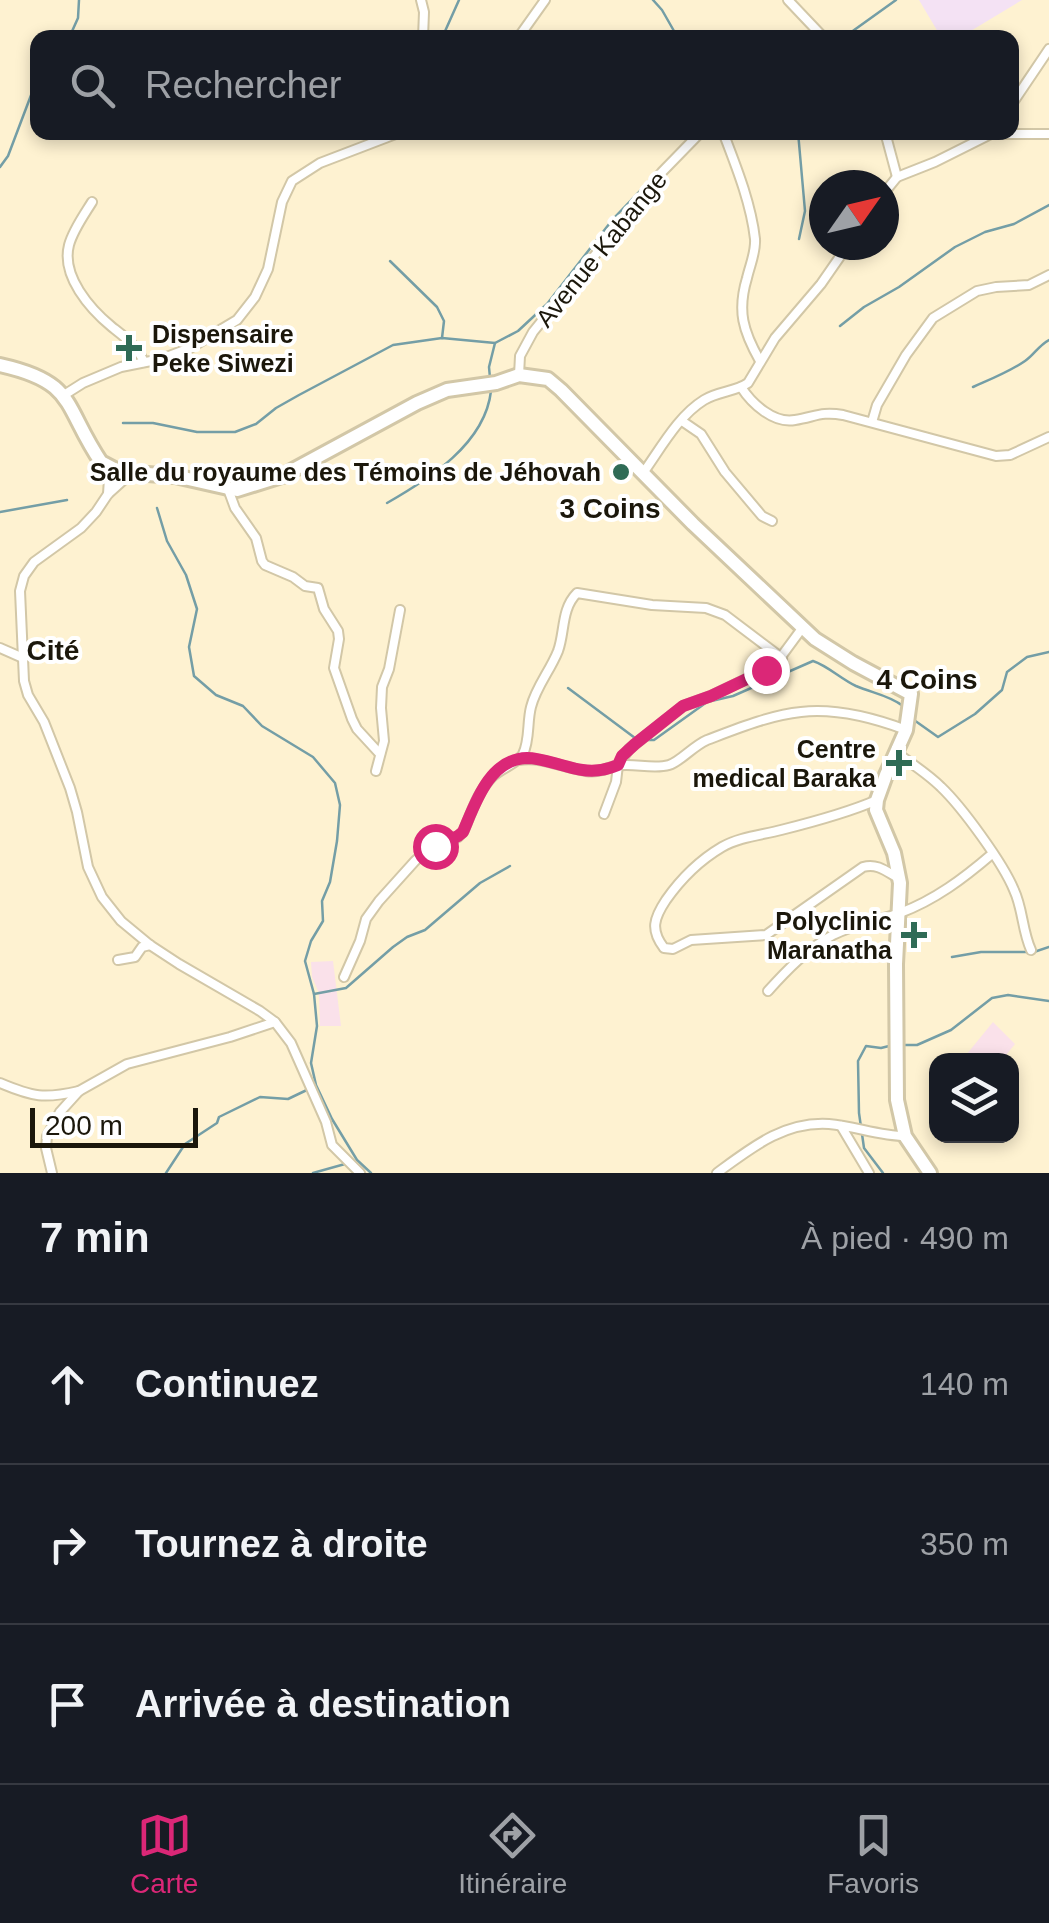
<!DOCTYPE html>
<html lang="fr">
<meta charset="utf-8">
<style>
:root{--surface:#171b24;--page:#20242c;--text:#f1f3f6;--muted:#9ea1a6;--line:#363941;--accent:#db2777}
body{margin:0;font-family:Arial,sans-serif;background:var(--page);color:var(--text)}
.controls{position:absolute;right:30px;bottom:30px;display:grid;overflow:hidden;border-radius:20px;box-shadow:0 5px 15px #0003}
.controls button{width:90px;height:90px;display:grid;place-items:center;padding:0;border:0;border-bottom:2px solid var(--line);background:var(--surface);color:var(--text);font:50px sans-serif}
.compass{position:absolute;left:809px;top:170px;width:90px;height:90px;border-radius:50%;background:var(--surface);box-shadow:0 5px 15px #0003;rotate:56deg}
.scale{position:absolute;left:30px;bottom:25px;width:168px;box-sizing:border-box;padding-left:10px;border:5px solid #1b170b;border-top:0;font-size:28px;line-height:35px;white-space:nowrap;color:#1b170b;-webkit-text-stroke:8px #fff;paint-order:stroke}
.stop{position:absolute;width:30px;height:30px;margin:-22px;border:8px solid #db2777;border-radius:50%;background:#fff}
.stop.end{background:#db2777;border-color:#fff;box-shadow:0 2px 10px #0008}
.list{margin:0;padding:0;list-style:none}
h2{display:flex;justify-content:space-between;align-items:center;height:130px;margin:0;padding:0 40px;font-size:42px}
h2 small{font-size:32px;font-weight:400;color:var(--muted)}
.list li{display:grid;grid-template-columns:65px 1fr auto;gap:30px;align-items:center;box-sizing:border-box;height:160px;padding:0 40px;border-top:2px solid var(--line)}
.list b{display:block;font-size:38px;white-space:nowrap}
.list em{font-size:32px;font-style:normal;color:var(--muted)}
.icon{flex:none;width:55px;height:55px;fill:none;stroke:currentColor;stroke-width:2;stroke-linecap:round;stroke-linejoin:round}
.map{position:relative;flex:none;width:1049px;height:1173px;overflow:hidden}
.search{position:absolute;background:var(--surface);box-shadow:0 5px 15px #0003;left:30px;right:30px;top:30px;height:110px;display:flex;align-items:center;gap:25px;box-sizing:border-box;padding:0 35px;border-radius:20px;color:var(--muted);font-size:38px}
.sheet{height:610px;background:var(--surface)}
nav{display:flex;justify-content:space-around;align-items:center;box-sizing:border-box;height:140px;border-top:2px solid var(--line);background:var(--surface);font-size:28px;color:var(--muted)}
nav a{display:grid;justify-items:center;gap:5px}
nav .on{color:var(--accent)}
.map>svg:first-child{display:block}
</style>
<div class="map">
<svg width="1049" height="1173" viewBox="0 0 1049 1173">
<rect width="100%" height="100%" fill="#fef2d1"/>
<g fill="#fae1ea">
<polygon points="333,961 341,1026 320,1026 319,993 312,977 311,962"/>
<polygon points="993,1022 1015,1044 1002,1060 962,1060"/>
</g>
<polygon fill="#f4e2f4" points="919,0 1022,0 959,38 941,37"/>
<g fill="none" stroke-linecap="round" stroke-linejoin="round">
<g stroke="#749ea6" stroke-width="2.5">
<polyline points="653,0 662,10 674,31"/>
<polyline points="548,36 556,38"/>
<polyline points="69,38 78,18 79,0"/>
<polyline points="442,38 459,0"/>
<path d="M626,38C645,34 666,28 684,38"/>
<polyline points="843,38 896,0"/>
<polyline points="798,132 805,211 799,239"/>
<polyline points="0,167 8,156 33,90 38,85"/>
<polyline points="390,261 437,307 444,321 442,338"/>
<polyline points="840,326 864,307 899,287 955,247 985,232 1014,224 1049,205"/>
<polyline points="490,378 489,367 495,343"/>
<path d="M973,387C991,379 1009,372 1025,361C1034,355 1039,345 1049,340"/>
<polyline points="123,423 153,423 197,432 235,432 256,424 276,408 299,395 393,345 442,338 495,343 518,331 547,304 613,219 681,148"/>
<path d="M387,503C429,479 485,444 491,391"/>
<polyline points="157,508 167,541 186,575 197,609 189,647 194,676 216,695 243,706 262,726 313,757 335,783 340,805 337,841 330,882 322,901 323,921 311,941 305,961 314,994 317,1026 311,1063 316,1085 332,1119 357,1160 371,1173"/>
<polyline points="0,512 67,500"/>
<polyline points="568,688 635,738"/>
<polyline points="914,720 938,737 975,714 1002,690 1007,672 1027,657 1049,652"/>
<path d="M643,740H654L707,702L733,696L813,661C828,666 841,679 856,686C872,693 889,695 903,706"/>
<polyline points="952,957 981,952 1034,952 1049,947"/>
<polyline points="314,994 346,988 393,947 407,937 425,930 480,883 510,866"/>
<polyline points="901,1045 917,1045 951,1030 992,998 1008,995 1049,1001"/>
<polyline points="166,1173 185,1144 217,1123 219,1117 260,1097 288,1099 311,1088"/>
<polyline points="313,1173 345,1164"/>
<polyline points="883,1173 864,1148 859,1113 858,1061 866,1046 881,1048 893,1045"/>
</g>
<g stroke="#d2c7a7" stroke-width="12">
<g id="minor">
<polyline points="421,0 424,12 423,38"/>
<polyline points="788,0 824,38"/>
<polyline points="518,38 545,0"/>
<polyline points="1012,104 1049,49"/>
<path d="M723,132C736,166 751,203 755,239C756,252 750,265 747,278C737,311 743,331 760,361"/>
<polyline points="885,132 897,177"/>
<polyline points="884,193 897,177 935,162 991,134 1049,134"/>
<path d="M92,202C84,215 73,230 69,245C61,276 90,309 112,327C126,338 136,345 144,362"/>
<polyline points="519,375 520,356 533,332 662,172 701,132"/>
<path d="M741,387C752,404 774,424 795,420C815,417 821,411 843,415L996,456L1010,455L1049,437"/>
<polyline points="64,395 83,383 121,367 161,359 190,348 237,320 255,297 268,269 282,202 292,181 320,163 401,132"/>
<polyline points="682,421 701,434 725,472 762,516 772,521"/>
<polyline points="872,422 877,405 906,355 933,318 977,291 996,287 1029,285 1049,275"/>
<polyline points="103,465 109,478 108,494"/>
<path d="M643,473C661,448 678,416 704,400C718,391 735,392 748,383L775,338L821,284L848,245"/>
<polyline points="129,475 108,494 96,512 81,528 34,562 24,576 20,591 24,681 28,695 44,722 70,788 77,812 88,867 102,897 121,921 150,945 179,964 260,1011 275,1022 291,1043 326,1122 332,1145 360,1173"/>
<polyline points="228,489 235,508 256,538 262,561 265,565 293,577 305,586 318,588 324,609 338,631 339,639 334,668 352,719 357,729 380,754"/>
<polyline points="0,648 23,658"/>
<path d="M897,753C912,764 928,774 941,787C962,807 1003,863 1014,890C1023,909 1022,930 1031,950"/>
<path d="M519,760C542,756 563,768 586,771C597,773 605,769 615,766C632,762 652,770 669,765C680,762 693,746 707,740C736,729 770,715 801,712C836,708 874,718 906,730"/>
<polyline points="376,771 384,741 381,708 382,687 389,669 400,610"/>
<path d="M877,800C847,813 813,822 781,830C762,835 739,837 722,847C700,860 680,880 666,900C654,918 650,930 664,948L673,949L691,940L766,935L863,867C877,863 886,871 898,878"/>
<polyline points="604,814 616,782 618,765 629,749 683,706 711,696 775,665 803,627"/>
<polyline points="118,960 135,957 142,947 150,945"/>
<path d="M344,977L360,941L366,919L379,901L415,861L424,853L458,837L463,832C472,812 477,793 492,777C501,768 517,764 523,754C530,740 527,722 531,707C536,687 550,671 558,651C565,632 561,609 577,593L652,605L706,608L725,615L782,658"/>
<path d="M768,991C786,971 808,948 833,935C854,924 878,921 900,913C935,900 964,878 992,854"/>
<path d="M0,1083C33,1097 44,1099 79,1091"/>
<polyline points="841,1126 869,1173"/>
<polyline points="52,1173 46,1148 47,1136 60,1112 79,1091 127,1064 230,1037 275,1022"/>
<path d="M717,1173C751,1148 784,1121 829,1124C855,1126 879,1136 905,1136"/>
</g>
</g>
<g stroke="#d2c7a7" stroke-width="18">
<path id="highway" d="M0,365C77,382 63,406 101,462L120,472L175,476L237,490L282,476L417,403L447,390L496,383L519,375L548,379L561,390L693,524L815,639L853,663L911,694L906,730L886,775L877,800L876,810L894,853L900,883L896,964L897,1100L905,1136L930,1173"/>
</g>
<use href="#minor" stroke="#fff" stroke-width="8"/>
<use href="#highway" stroke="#fff" stroke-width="12"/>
</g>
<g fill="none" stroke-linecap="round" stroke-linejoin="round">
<path stroke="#db2777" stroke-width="12" d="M435,846L458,836L463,832C475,804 489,759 527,758C539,758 553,763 565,766C585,772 599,773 618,765L622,756L635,744L683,706L711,696L766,670"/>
</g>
<g fill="#2f6b56" stroke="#fff" stroke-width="4">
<path d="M124 333h10v10h10v10h-10v10h-10v-10h-10v-10h10z"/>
<circle cx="621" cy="472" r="10"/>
<path d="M894 748h10v10h10v10h-10v10h-10v-10h-10v-10h10z"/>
<path d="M909 920h10v10h10v10h-10v10h-10v-10h-10v-10h10z"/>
</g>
<g text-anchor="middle" stroke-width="8" stroke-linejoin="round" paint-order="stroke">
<g font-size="25" fill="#1b170b" stroke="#fff">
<text transform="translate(601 249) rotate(-51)" y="9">Avenue Kabange</text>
</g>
<g font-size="25" font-weight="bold" fill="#1b170b" stroke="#fff" text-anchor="end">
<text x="152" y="343" text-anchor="start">Dispensaire<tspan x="152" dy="29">Peke Siwezi</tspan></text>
<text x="601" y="481">Salle du royaume des Témoins de Jéhovah</text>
<text x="876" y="758">Centre<tspan x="876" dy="29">medical Baraka</tspan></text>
<text x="892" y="930">Polyclinic<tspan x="892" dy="29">Maranatha</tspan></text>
</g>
<g font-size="28" font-weight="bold" fill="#1b170b" stroke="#fff">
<text x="610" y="518">3 Coins</text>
<text x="53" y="660">Cité</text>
<text x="927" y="689">4 Coins</text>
</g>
</g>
</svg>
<div class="controls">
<button><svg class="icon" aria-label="layers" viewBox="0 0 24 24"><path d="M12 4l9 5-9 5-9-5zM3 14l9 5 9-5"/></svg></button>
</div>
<svg class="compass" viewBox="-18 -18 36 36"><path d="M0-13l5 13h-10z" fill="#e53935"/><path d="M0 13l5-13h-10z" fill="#9ea1a6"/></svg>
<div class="scale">200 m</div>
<div class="stop" style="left:435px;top:846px"></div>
<div class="stop end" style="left:766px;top:670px"></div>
<div class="search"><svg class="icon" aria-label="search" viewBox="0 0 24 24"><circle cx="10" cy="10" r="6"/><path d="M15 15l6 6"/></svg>Rechercher</div>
</div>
<section class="sheet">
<h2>7 min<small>À pied · 490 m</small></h2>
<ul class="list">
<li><svg class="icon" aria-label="ahead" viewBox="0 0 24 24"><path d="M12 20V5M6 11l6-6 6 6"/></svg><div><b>Continuez</b></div><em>140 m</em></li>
<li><svg class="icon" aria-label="right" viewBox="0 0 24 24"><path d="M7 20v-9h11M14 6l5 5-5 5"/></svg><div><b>Tournez à droite</b></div><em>350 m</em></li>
<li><svg class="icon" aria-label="arrive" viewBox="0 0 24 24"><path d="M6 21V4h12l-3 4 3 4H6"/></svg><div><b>Arrivée à destination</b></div></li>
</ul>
</section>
<nav>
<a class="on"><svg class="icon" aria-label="map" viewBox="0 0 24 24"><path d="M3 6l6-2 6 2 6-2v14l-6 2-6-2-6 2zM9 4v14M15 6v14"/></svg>Carte</a>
<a><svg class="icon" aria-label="directions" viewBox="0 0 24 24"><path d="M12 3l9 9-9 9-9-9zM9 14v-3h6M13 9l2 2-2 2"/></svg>Itinéraire</a>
<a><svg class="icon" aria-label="saved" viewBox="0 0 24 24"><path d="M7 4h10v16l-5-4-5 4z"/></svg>Favoris</a>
</nav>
